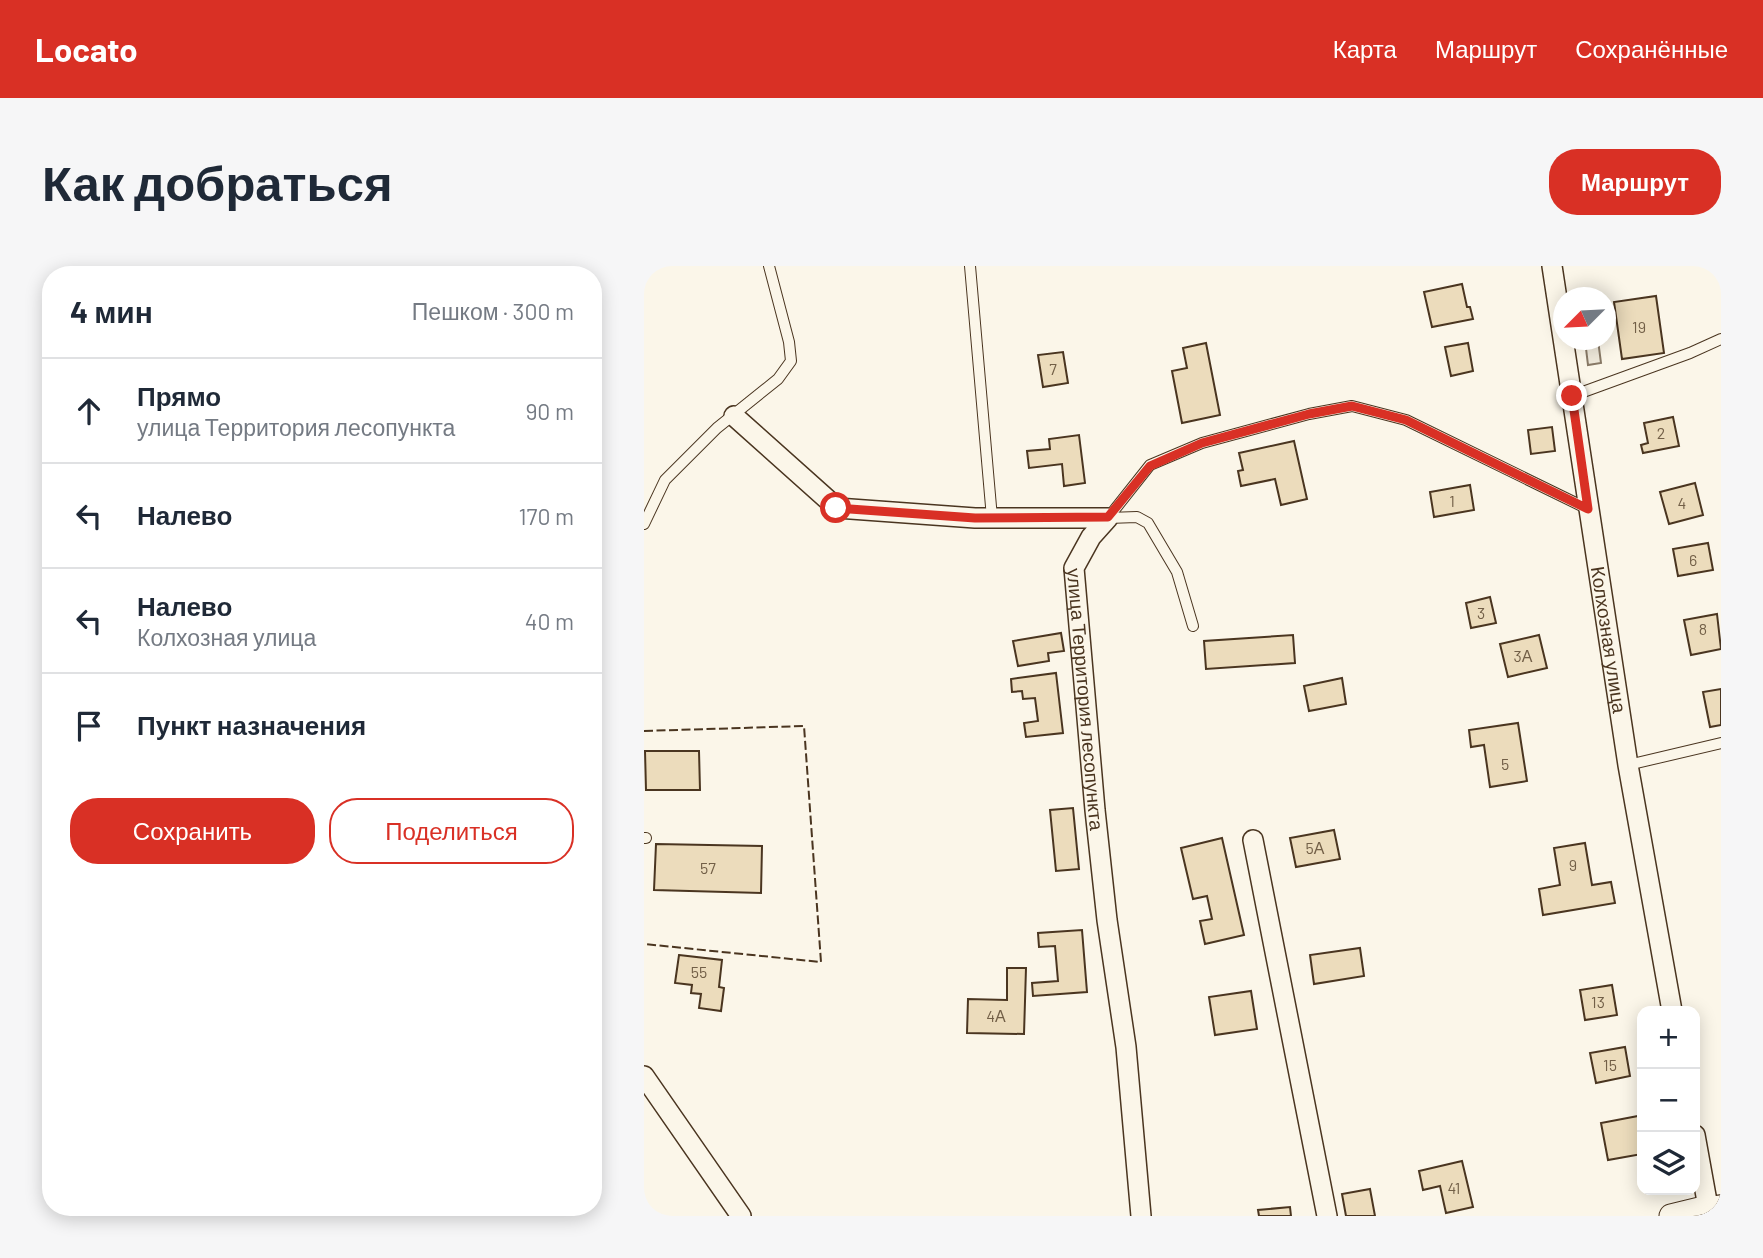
<!DOCTYPE html>
<html lang="ru">
<meta charset="utf-8">
<style>
:root{--surface:#fff;--page:#f6f6f7;--text:#1f2937;--muted:#747a83;--line:#e0e1e3;--accent:#d93025}
body{margin:0;font-family:Barlow,sans-serif;background:var(--page);color:var(--text)}
.controls{position:absolute;right:21px;bottom:21px;display:grid;overflow:hidden;border-radius:14px;box-shadow:0 4px 18px #0003}
.controls button{width:63px;height:63px;display:grid;place-items:center;padding:0;border:0;border-bottom:2px solid var(--line);background:var(--surface);color:var(--text);font:35px sans-serif}
.compass{position:absolute;left:909px;top:21px;width:63px;height:63px;border-radius:50%;background:var(--surface);box-shadow:0 4px 18px #0003;rotate:246deg}
.stop{position:absolute;width:21px;height:21px;margin:-16px;border:5px solid #d93025;border-radius:50%;background:#fff}
.stop.end{background:#d93025;border-color:#fff;box-shadow:0 2px 7px #0008}
.list{margin:0;padding:0;list-style:none}
h2{display:flex;justify-content:space-between;align-items:center;height:91px;margin:0;padding:0 28px;font-size:30px}
h2 small{font-size:23px;font-weight:400;color:var(--muted)}
.list li{display:grid;grid-template-columns:46px 1fr auto;gap:21px;align-items:center;box-sizing:border-box;height:105px;padding:0 28px;border-top:2px solid var(--line)}
.list b{display:block;font-size:26px;white-space:nowrap}
.list p{margin:0;font-size:23px;white-space:nowrap;color:var(--muted)}
.list em{font-size:23px;font-style:normal;color:var(--muted)}
.actions{display:flex;gap:14px;padding:21px 28px}
.actions a{flex:1;padding:16px 0;border:2px solid var(--accent);border-radius:28px;text-align:center;font-size:24px;color:var(--accent)}
.actions .main{background:var(--accent);color:#fff}
.icon{flex:none;width:38px;height:38px;fill:none;stroke:currentColor;stroke-width:2;stroke-linecap:round;stroke-linejoin:round}
.map{position:relative;flex:none;width:1077px;height:950px;overflow:hidden;border-radius:28px}
header{display:flex;align-items:center;gap:42px;box-sizing:border-box;height:98px;padding:0 35px;background:var(--accent);color:#fff}
header strong{font-size:33px}
nav{display:flex;gap:38px;margin-inline-start:auto;font-size:24px}
.intro{display:flex;align-items:center;justify-content:space-between;box-sizing:border-box;height:168px;padding:0 42px}
h1{margin:0;font-size:49px}
.button{padding:18px 32px;border-radius:28px;background:var(--accent);color:#fff;font-size:24px;font-weight:700}
main{display:flex;gap:42px;padding:0 42px}
aside{flex:1;background:var(--surface);border-radius:28px;box-shadow:0 4px 18px #0003}
.map>svg:first-child{display:block}
</style>
<header>
<strong>Locato</strong>
<nav><a>Карта</a><a>Маршрут</a><a>Сохранённые</a></nav>
</header>
<div class="intro"><h1>Как добраться</h1><a class="button">Маршрут</a></div>
<main>
<aside>
<h2>4 мин<small>Пешком · 300 m</small></h2>
<ul class="list">
<li><svg class="icon" aria-label="ahead" viewBox="0 0 24 24"><path d="M12 20V5M6 11l6-6 6 6"/></svg><div><b>Прямо</b><p>улица Территория лесопункта</p></div><em>90 m</em></li>
<li><svg class="icon" aria-label="left" viewBox="0 0 24 24"><path d="M17 20v-9H6M10 6l-5 5 5 5"/></svg><div><b>Налево</b></div><em>170 m</em></li>
<li><svg class="icon" aria-label="left" viewBox="0 0 24 24"><path d="M17 20v-9H6M10 6l-5 5 5 5"/></svg><div><b>Налево</b><p>Колхозная улица</p></div><em>40 m</em></li>
<li><svg class="icon" aria-label="arrive" viewBox="0 0 24 24"><path d="M6 21V4h12l-3 4 3 4H6"/></svg><div><b>Пункт назначения</b></div></li>
</ul>
<div class="actions"><a class="main">Сохранить</a><a>Поделиться</a></div>
</aside>
<div class="map">
<svg width="1077" height="950" viewBox="0 0 1077 950">
<rect width="100%" height="100%" fill="#fbf6e9"/>
<polygon fill="#ede7d9" stroke="#887966" stroke-width="2" points="941,74 954,74 957,97 944,99"/>
<g fill="#ecdcbc" stroke="#4a3520" stroke-width="2">
<polygon points="818,18 823,41 826,41 829,53 788,61 780,26"/>
<polygon points="1012,30 1020,87 978,93 970,36"/>
<polygon points="562,77 576,149 538,157 528,105 543,102 539,82"/>
<polygon points="824,77 829,105 807,110 801,81"/>
<polygon points="419,86 424,117 399,121 394,89"/>
<polygon points="1029,151 1035,180 999,187 997,179 1004,177 1000,157"/>
<polygon points="908,161 911,185 887,188 884,164"/>
<polygon points="435,169 441,217 420,220 418,198 385,202 383,185 406,183 405,173"/>
<polygon points="650,175 663,233 637,239 631,213 597,220 594,205 599,204 595,187"/>
<polygon points="1051,217 1059,249 1025,258 1016,226"/>
<polygon points="826,219 830,244 790,251 786,226"/>
<polygon points="1064,277 1069,304 1034,310 1029,283"/>
<polygon points="846,331 852,357 827,362 822,337"/>
<polygon points="1073,348 1077,383 1047,389 1040,354"/>
<polygon points="417,367 420,385 404,387 405,395 374,400 369,375"/>
<polygon points="649,369 651,397 562,403 560,375"/>
<polygon points="895,369 903,402 864,411 856,378"/>
<polygon points="412,407 419,467 382,471 380,457 394,455 391,432 379,433 378,425 368,426 367,413"/>
<polygon points="698,412 702,438 665,445 660,420"/>
<polygon points="1077,423 1077,459 1066,461 1059,426"/>
<polygon points="874,457 883,515 846,521 840,479 827,481 825,464"/>
<polygon points="1,485 55,485 56,524 2,524"/>
<polygon points="429,542 435,603 412,605 406,544"/>
<polygon points="690,564 696,593 652,601 646,572"/>
<polygon points="578,572 600,669 561,678 556,655 568,653 563,630 549,633 537,582"/>
<polygon points="941,577 948,619 967,616 971,637 899,649 895,623 916,619 910,582"/>
<polygon points="12,578 118,580 117,627 10,624"/>
<polygon points="438,664 443,726 389,730 388,717 414,715 411,680 395,681 394,667"/>
<polygon points="716,682 720,710 670,718 666,689"/>
<polygon points="35,689 78,694 75,721 80,722 77,745 55,742 57,728 47,727 48,719 31,717"/>
<polygon points="363,702 382,702 380,768 323,767 324,733 363,734"/>
<polygon points="968,719 973,749 941,754 936,724"/>
<polygon points="607,725 613,763 571,769 565,731"/>
<polygon points="981,781 986,810 952,817 946,787"/>
<polygon points="994,850 998,888 964,894 957,857"/>
<polygon points="818,895 829,941 802,947 796,920 779,924 775,905"/>
<polygon points="726,923 731,950 702,950 698,928"/>
<polygon points="646,941 647,950 615,950 614,944"/>
</g>
<g fill="none" stroke-linecap="round" stroke-linejoin="round">
<g stroke="#4a3520" stroke-width="12">
<g id="service">
<polyline points="326,0 348,252"/>
<polyline points="928,130 1046,87 1077,73"/>
<polyline points="464,252 506,199 558,177 665,148 708,140 762,154 944,243"/>
<polyline points="464,252 493,251 504,257 533,306 549,360"/>
<polyline points="0,258 21,214 73,162 134,113 147,95 145,76 125,0"/>
<polyline points="984,499 1077,477"/>
<polyline points="0,572 2,572"/>
</g>
</g>
<g stroke="#4a3520" stroke-width="22">
<g id="minor">
<path id="s1" d="M908,0L984,499L1028,745"/>
<path id="s2" d="M90,150L193,242L331,252H464L447,271L430,302L451,544L463,654L482,781L497,950"/>
<polyline points="609,574 683,950"/>
<polyline points="0,810 97,950"/>
<polyline points="1051,869 1064,941 1077,939"/>
</g>
</g>
<g stroke="#4a3520" stroke-width="25">
<polyline id="tertiary" points="1027,950 1064,941 1065,950"/>
</g>
<use href="#service" stroke="#fbf6e9" stroke-width="10"/>
<use href="#minor" stroke="#fbf6e9" stroke-width="19"/>
<use href="#tertiary" stroke="#fbf6e9" stroke-width="23"/>
<polyline stroke="#4a3520" stroke-width="2" stroke-dasharray="9 3.5" stroke-linecap="butt" points="0,465 160,460 177,696 0,678"/>
</g>
<g fill="none" stroke-linecap="round" stroke-linejoin="round">
<polyline stroke="#d93025" stroke-width="9" points="192,242 331,252 464,251 506,200 558,177 665,148 708,140 762,154 944,243 928,130"/>
</g>
<g text-anchor="middle" stroke-width="5" stroke-linejoin="round" paint-order="stroke">
<g font-size="16" fill="#725f47">
<text x="995" y="67">19</text>
<text x="409" y="109">7</text>
<text x="1017" y="173">2</text>
<text x="808" y="241">1</text>
<text x="1038" y="243">4</text>
<text x="1049" y="300">6</text>
<text x="837" y="353">3</text>
<text x="1059" y="369">8</text>
<text x="879" y="396">3А</text>
<text x="861" y="504">5</text>
<text x="671" y="588">5А</text>
<text x="929" y="605">9</text>
<text x="64" y="608">57</text>
<text x="55" y="712">55</text>
<text x="954" y="742">13</text>
<text x="352" y="756">4А</text>
<text x="966" y="805">15</text>
<text x="810" y="928">41</text>
</g>
<g font-size="19" fill="#4a3520" stroke="#fbf6e9">
<text dy="7" stroke="none"><textPath href="#s1" startOffset="378">Колхозная улица</textPath></text>
<text dy="7" stroke="none"><textPath href="#s2" startOffset="602">улица Территория лесопункта</textPath></text>
</g>
</g>
</svg>
<div class="controls">
<button>+</button>
<button>−</button>
<button><svg class="icon" aria-label="layers" viewBox="0 0 24 24"><path d="M12 4l9 5-9 5-9-5zM3 14l9 5 9-5"/></svg></button>
</div>
<svg class="compass" viewBox="-18 -18 36 36"><path d="M0-13l5 13h-10z" fill="#e53935"/><path d="M0 13l5-13h-10z" fill="#747a83"/></svg>
<div class="stop" style="left:192px;top:242px"></div>
<div class="stop end" style="left:928px;top:130px"></div>
</div>
</main>
